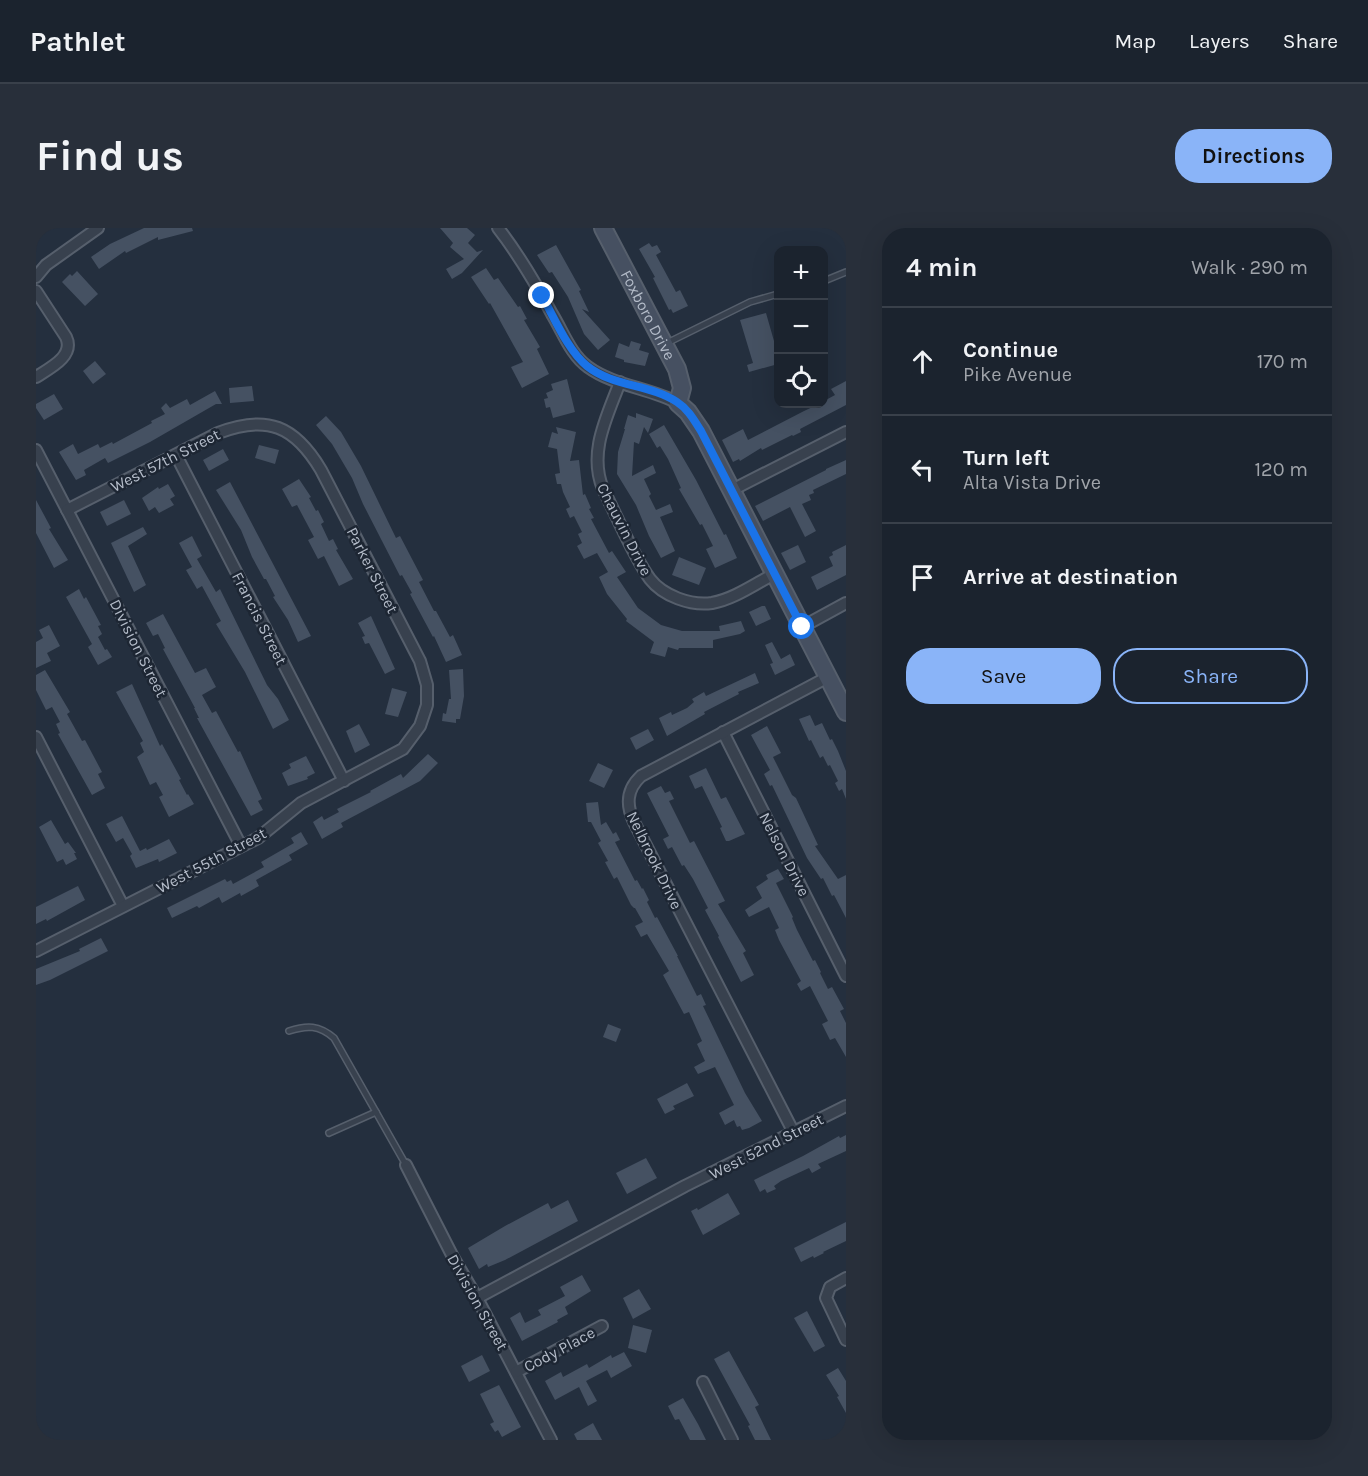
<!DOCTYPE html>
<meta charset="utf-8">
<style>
:root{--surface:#1b232e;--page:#282f3a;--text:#f1f3f6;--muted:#a0a4aa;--line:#39404a;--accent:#8ab4f8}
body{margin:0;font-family:Karla,sans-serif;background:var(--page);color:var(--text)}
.controls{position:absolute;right:18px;top:18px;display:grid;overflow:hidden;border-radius:12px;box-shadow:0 6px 24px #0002}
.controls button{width:54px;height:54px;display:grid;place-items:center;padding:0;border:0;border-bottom:2px solid var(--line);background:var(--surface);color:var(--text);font:30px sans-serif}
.stop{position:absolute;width:18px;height:18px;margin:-14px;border:4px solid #1a73e8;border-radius:50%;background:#fff}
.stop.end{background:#1a73e8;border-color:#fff;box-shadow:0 2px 6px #0008}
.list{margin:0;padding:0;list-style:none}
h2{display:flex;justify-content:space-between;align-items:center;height:78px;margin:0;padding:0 24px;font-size:26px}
h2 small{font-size:20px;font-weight:400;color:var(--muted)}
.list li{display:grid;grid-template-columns:39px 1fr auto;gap:18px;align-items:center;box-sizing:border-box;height:108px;padding:0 24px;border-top:2px solid var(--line)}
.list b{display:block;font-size:22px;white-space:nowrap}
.list p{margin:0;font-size:20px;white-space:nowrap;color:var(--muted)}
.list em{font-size:20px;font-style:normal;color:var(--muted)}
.actions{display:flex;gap:12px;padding:18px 24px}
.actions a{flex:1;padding:14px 0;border:2px solid var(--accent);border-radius:24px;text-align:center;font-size:21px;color:var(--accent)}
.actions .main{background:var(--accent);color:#111}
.icon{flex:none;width:33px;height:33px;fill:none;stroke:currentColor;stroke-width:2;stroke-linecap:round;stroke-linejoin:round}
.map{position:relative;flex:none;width:810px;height:1212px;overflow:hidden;border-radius:24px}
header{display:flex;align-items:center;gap:36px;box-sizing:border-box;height:84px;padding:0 30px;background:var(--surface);border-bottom:2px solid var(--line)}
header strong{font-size:28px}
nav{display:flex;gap:33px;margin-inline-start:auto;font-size:21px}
.intro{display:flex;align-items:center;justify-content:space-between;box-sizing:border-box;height:144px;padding:0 36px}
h1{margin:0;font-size:42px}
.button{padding:15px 27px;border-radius:24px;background:var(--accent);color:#111;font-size:21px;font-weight:700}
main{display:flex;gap:36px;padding:0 36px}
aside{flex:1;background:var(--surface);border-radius:24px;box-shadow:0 6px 24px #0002}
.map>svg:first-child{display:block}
</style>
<header>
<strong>Pathlet</strong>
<nav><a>Map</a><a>Layers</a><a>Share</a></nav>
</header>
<div class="intro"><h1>Find us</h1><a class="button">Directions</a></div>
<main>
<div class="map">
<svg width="810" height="1212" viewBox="0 0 810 1212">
<rect width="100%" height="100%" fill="#242f3e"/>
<g fill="#455162">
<polygon points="108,0 156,0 157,3 122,12 122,9 90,25 89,23 63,41 55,29 74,16"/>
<polygon points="404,0 431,0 439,7 432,15 441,24 447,22 426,45 416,51 410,41 428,31 414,19 417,15"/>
<polygon points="613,15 616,19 621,17 625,24 620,27 640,64 644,62 652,78 637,85 635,81 633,82 617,50 619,49 603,21"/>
<polygon points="520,17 545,62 543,63 553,84 546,81 574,112 562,122 548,106 532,69 516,44 513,45 501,27"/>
<polygon points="450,40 458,52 462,50 482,79 484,78 491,91 488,92 504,119 501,121 513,146 486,160 475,139 487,134 454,75 453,76 435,49"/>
<polygon points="41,43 62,66 49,78 26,54 34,46 36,48"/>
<polygon points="730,85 742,127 742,136 713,144 711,137 717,135 704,92"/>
<polygon points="595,113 605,116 603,122 613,125 609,138 588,134 588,132 579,129 583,115 593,119"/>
<polygon points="59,133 70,146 57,156 47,143"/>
<polygon points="531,151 539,184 517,190 514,179 510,180 508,171 512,170 510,165 517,162 515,156"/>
<polygon points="810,153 810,177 764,201 765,204 757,208 756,207 726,222 725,220 704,233 703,231 697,234 686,212 707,201 712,212 768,183 783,176 788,176 788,173 799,167 795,161"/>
<polygon points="216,158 218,173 194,175 193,160"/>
<polygon points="179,163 186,176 180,176 114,214 72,235 69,230 48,242 50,247 40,252 23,224 37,216 42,226 62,216 64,220 76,214 77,216 116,195 115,193 129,186 125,180 130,175 134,180 151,171 154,177"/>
<polygon points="18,166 27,181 8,192 0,180 0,176"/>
<polygon points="600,185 617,191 612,205 608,199 603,216 598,214 596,248 617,237 620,245 608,251 615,266 613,268 620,282 634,276 637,284 624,289 639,323 625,330 613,308 600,277 581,246 582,224 589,201 588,201 592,187 600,190"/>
<polygon points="290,188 305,204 325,238 360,310 364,308 387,352 383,354 398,383 400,383 414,409 417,407 426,427 410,434 398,408 397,409 374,366 376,365 366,347 364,348 327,276 316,250 296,216 280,197"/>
<polygon points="628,197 660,252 688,307 690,306 701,330 679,340 670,321 677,318 666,296 664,297 643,261 645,260 632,231 624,218 621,220 613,206"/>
<polygon points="520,199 540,204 534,233 543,232 547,267 549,266 555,280 553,281 558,290 555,291 573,325 576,323 590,344 581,349 602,380 625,397 646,403 684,403 683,398 705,393 709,403 704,406 677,412 677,420 643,420 642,422 632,419 629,429 614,425 618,414 590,393 591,391 571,366 563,349 572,344 561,325 548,331 541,318 546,315 542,306 546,304 538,288 534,290 530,281 534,279 527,264 525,256 521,256 519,246 524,245 521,221 512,219 516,204 522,206"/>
<polygon points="223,217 243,222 239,236 219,230"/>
<polygon points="187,221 193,232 173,243 167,232"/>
<polygon points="810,232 810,246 777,262 778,265 773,267 775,272 766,276 780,303 769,309 754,279 727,293 719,278 790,242 790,241"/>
<polygon points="263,251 275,269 273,270 280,283 282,282 288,294 285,296 293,313 297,311 302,321 300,322 317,351 303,358 288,328 282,331 272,312 278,309 261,277 256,279 246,261"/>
<polygon points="194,254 275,408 262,414 252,392 237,369 239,368 230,351 228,351 216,329 205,302 180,262"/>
<polygon points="132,256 139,268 134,271 138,277 123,285 119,279 113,283 106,270 122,259 123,261"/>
<polygon points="0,272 15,300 13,301 32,332 18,340 0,305"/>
<polygon points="88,272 95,286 71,298 64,284"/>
<polygon points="107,299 111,306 92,318 110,357 98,364 75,315"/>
<polygon points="156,308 166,328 161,331 180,364 184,361 231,457 242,471 253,492 237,501 209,444 180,396 185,393 166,358 161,361 150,342 156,339 143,315"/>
<polygon points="762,317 770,334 754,342 745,325"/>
<polygon points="810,317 810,347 781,362 775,349 797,338 793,329 797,327 796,324"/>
<polygon points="643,329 670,340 663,357 636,347"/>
<polygon points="43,361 48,371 50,369 65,397 62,398 66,406 62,409 69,422 71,421 76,429 62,437 52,419 56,416 30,369"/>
<polygon points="726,378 729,378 735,391 720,398 713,384"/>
<polygon points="127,386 159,445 170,440 180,459 166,467 176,485 180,483 202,524 204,523 226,571 222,573 227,582 215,588 161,490 163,490 158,480 159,480 127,421 129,420 122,406 117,408 110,395"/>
<polygon points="335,388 359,441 349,446 333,415 329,416 326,409 329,408 322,395"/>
<polygon points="13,397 24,418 11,425 15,433 0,440 0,414 7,410 3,402"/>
<polygon points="736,414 745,431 754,426 759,437 739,447 734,436 737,435 729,417"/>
<polygon points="427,441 428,468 424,491 420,491 420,495 406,493 407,485 410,486 413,471 415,471 413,442"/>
<polygon points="9,442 34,484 31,486 46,513 49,512 66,544 62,546 69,560 56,567 22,506 24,505 20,496 24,494 16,479 10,482 0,462 0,447"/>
<polygon points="719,445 723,455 702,464 703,466 668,484 669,486 631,508 623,490 635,484 636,487 651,480 658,474 656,471 668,464 670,468"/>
<polygon points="96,456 124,518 126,516 145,551 143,552 151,567 152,566 158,576 133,589 123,569 127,567 120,554 114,557 101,529 108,524 104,515 107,513 80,464"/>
<polygon points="356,460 371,464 362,489 349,486"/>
<polygon points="774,487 779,498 786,495 794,512 796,511 802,523 810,543 810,571 806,561 803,563 799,555 802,553 794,537 792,538 787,528 784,530 775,512 773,513 763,491"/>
<polygon points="323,496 334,517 319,525 310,503"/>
<polygon points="731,498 745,525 737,529 756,567 760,570 782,617 779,618 802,651 810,647 810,690 798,667 796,668 787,650 785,651 771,630 736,557 734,558 728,546 734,542 715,507"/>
<polygon points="612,501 618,512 600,522 594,510"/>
<polygon points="392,526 402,535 384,553 305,595 307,599 286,611 277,594 286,588 288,592 303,584 301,581 335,564 334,563 365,546 367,550"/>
<polygon points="270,528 279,545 271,549 272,551 252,558 246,545 255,540 253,536"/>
<polygon points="562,535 577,542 568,560 553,553"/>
<polygon points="670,540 685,571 690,569 709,606 693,613 690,613 684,600 686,599 666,558 659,561 653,548"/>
<polygon points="625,558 629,565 634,563 638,571 633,573 654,615 658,613 689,673 682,676 710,723 707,725 718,747 705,754 682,709 683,708 669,682 672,680 657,651 648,637 646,638 636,619 632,621 627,611 633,608 611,565"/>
<polygon points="562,574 565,597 570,594 577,606 580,604 584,612 579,614 599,653 601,652 606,661 607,660 613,672 611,674 619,690 621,689 642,728 641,728 661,768 665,766 670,777 667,778 709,865 726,893 713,900 706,902 704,898 701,899 698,892 689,897 683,885 698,877 679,839 662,846 658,839 669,833 661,816 666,813 653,784 648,786 627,747 633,743 623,726 611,706 605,709 599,698 607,694 599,680 598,680 595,677 581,649 578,651 569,634 572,633 562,615 565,613 555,594 552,594 550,575"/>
<polygon points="86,588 104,623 110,620 111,622 133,611 141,625 123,634 122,631 100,640 94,628 96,626 87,610 80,614 70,596"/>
<polygon points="15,592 29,616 32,614 40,625 38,625 41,631 30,637 27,631 21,634 3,599"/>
<polygon points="265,604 272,616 253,627 256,632 220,652 223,658 205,668 204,665 186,675 183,669 163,680 161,678 136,690 131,680 189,651 191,654 195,652 197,656 228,639 225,634 258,615 255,610"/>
<polygon points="742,641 748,651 740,655 757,689 756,690 761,702 777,733 779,732 785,744 784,745 792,761 796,759 808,781 804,783 810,795 810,829 799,810 794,812 786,796 792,793 774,758 765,763 761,756 765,753 743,712 739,702 743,700 733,679 713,689 709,682 726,670 720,659 732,651 730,647"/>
<polygon points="42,658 49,672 11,693 10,691 0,696 0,679"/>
<polygon points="65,710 72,723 14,752 0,757 0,741 44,723 43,721"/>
<polygon points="572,796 585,801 580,814 567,809"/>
<polygon points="651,855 658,868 637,878 639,881 629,886 621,871"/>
<polygon points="810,907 810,923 782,936 785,940 776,945 773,940 745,953 738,958 740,961 731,965 729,961 724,964 718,952 767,928 803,908 804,910"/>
<polygon points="610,930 621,950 591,966 580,945"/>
<polygon points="692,965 704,986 667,1007 655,983 661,980 662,982"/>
<polygon points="532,972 542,993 469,1032 452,1039 451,1036 443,1041 432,1020 469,998 512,975 515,981"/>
<polygon points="810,994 810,1013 787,1024 788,1025 778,1030 777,1028 765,1034 758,1020"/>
<polygon points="546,1047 555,1063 529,1079 532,1086 521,1092 522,1094 486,1113 474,1090 484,1084 489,1095 505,1087 502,1082 529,1068 524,1059"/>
<polygon points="603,1061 615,1081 597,1091 587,1070"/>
<polygon points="771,1083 789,1118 778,1124 758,1090"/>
<polygon points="597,1097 616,1102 610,1125 592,1120"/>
<polygon points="693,1123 723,1177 719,1179 735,1212 719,1212 712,1198 714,1197 678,1131"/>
<polygon points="588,1124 596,1138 575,1150 571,1142 550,1153 561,1173 552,1178 543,1159 519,1172 509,1153 525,1144 527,1149 551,1136 553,1140 575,1127 576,1130"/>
<polygon points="446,1127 454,1143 433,1154 425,1138"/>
<polygon points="802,1140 810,1153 810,1185 801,1169 803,1168 790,1147"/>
<polygon points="463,1157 485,1199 466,1209 462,1202 459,1204 454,1196 458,1194 444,1166"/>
<polygon points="647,1170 662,1196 670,1212 654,1212 643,1191 639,1192 632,1178"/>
<polygon points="557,1195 566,1212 541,1212 538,1206"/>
</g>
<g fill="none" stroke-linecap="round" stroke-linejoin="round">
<g stroke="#565f6c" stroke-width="8">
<g id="lane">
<polyline points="788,53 810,44"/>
<polyline points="629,116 714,74 742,66"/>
<path d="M253,803C271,797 283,797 298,810L370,937"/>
<polyline points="293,905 340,884"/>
</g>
</g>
<g stroke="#565f6c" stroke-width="14">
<g id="street">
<path d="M462,0C483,27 500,56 516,86C527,104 535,127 552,139C578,158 614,160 642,175"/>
<polyline points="0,49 10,37 62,0"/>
<path d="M0,63L30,109C39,128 14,140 0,149"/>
<path d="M584,154C571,189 552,224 567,261C581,288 597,328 614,351C627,368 655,378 676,375C698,371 719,356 738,346"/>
<polyline points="0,222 205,618"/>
<polyline points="140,227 308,553"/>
<polyline points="696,262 810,204"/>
<polyline points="766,399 810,375"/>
<polyline points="687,504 810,748"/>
<polyline points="0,509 87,678"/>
<path d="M0,723L222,610L265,575L367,521L384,498L391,477V457L384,433L285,242C259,198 231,186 182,205L31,282"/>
<path d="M758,905L598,594C590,577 590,562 605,548L792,449"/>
<polyline points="370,937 417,1029 441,1070 515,1212"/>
<polyline points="810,1050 794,1059 790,1070 810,1112"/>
<polyline points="441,1070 649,958 810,878"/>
<polyline points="480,1144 566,1098"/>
<polyline points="667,1154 696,1212"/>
</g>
</g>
<g stroke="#565f6c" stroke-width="20">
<g id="secondary">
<path id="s1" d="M567,0L641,141L646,160L642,175L652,184L665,203L810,484"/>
</g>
</g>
<use href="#lane" stroke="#38414e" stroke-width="5"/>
<use href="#street" stroke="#38414e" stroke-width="10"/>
<use href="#secondary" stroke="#465061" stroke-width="16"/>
</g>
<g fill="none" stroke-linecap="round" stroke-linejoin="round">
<path stroke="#1a73e8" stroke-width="8" d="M506,68C518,89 532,123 551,138C577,159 614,156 641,174C652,181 658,192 665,203L766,399"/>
</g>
<g text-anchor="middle" stroke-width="5" stroke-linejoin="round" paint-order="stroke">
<g font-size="16" fill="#b4bcc9" stroke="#1d2633">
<text dy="6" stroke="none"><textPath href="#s1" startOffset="98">Foxboro Drive</textPath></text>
<text transform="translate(129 232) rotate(-27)" y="6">West 57th Street</text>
<text transform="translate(589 301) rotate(63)" y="6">Chauvin Drive</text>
<text transform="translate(337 342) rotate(63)" y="6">Parker Street</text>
<text transform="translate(224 390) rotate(63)" y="6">Francis Street</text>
<text transform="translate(103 420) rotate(63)" y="6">Division Street</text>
<text transform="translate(749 626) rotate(63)" y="6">Nelson Drive</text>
<text transform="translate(175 632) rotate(-28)" y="6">West 55th Street</text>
<text transform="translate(619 632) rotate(64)" y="6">Nelbrook Drive</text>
<text transform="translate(730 918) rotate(-27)" y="6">West 52nd Street</text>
<text transform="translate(442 1074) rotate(61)" y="6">Division Street</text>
<text transform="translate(523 1121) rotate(-28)" y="6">Cody Place</text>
</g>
</g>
</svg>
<div class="controls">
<button>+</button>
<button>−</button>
<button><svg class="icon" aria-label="locate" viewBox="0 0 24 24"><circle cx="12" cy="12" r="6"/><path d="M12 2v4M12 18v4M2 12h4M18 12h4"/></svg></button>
</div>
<div class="stop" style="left:766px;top:399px"></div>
<div class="stop end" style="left:506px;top:68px"></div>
</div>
<aside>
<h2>4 min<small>Walk · 290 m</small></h2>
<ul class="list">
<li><svg class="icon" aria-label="ahead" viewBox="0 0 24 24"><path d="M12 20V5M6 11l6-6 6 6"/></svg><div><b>Continue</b><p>Pike Avenue</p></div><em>170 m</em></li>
<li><svg class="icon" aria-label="left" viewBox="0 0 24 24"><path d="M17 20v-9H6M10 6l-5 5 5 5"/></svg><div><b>Turn left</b><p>Alta Vista Drive</p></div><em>120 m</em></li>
<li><svg class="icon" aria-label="arrive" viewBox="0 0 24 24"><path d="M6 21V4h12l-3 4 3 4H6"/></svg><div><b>Arrive at destination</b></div></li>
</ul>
<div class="actions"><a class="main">Save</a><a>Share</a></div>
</aside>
</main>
